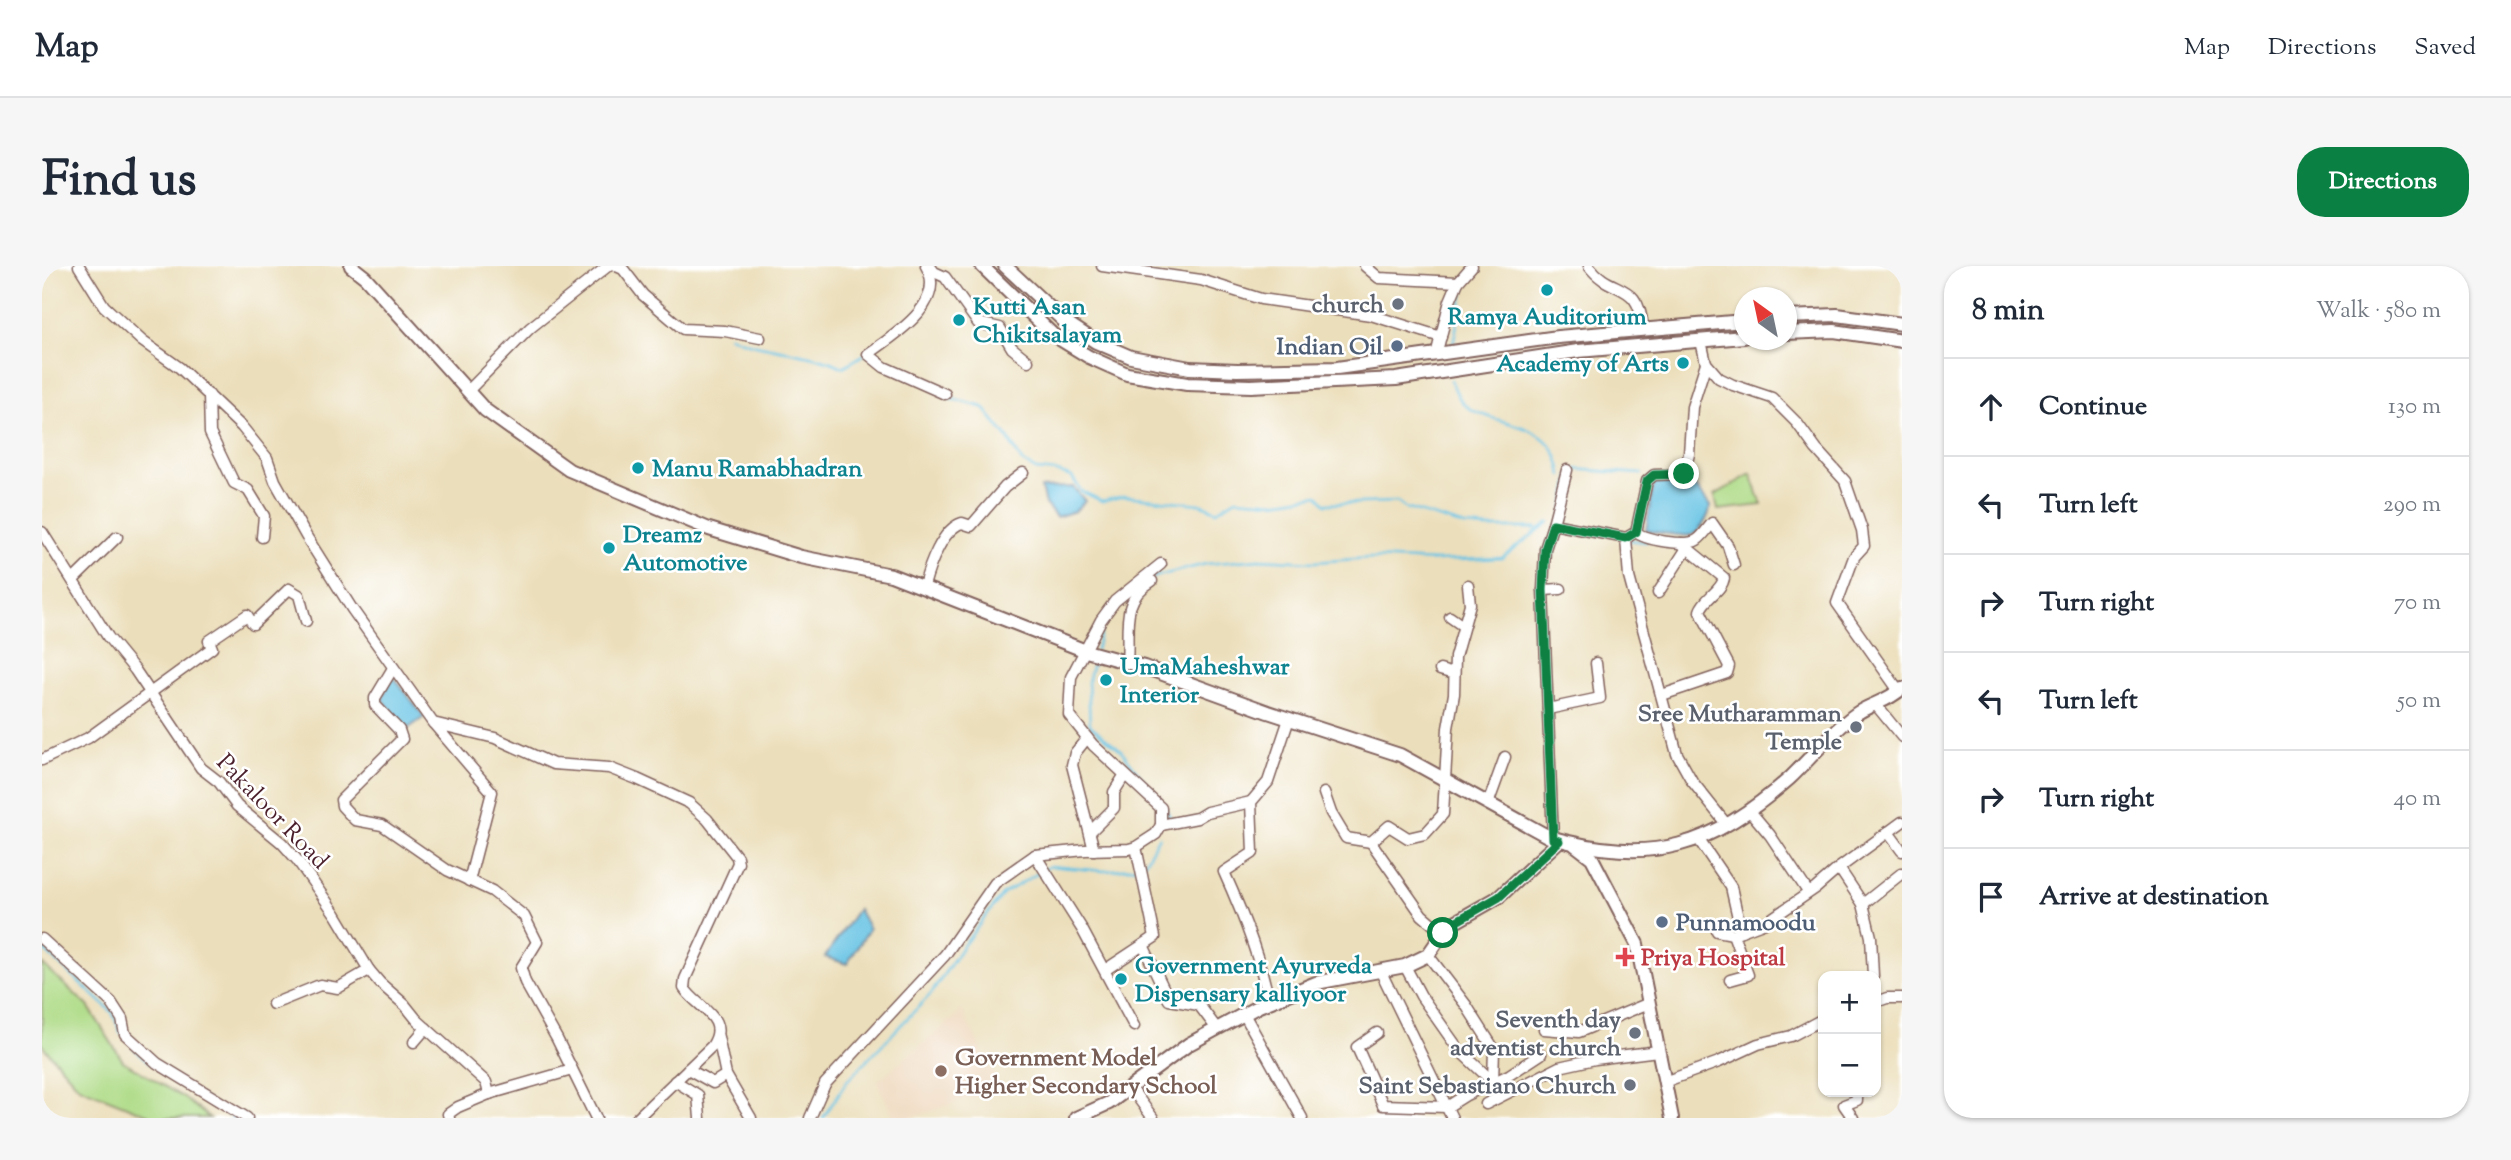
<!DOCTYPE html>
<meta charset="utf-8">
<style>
:root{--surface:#fff;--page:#f6f6f7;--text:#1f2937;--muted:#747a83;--line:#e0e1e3;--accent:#0b8043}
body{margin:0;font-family:"Sorts Mill Goudy",serif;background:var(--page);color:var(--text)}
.controls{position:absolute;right:21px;bottom:21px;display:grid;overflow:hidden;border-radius:14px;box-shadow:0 2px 5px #0004}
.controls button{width:63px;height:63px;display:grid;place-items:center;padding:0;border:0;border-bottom:2px solid var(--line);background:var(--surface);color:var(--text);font:35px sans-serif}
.compass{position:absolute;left:1692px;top:21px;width:63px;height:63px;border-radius:50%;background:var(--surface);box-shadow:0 2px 5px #0004;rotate:327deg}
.stop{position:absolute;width:21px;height:21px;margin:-16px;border:5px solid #0b8043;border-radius:50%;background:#fff}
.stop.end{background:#0b8043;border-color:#fff;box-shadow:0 2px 7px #0008}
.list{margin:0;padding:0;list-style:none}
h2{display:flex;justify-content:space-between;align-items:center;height:91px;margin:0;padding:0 28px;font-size:30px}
h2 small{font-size:23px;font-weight:400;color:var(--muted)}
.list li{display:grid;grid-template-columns:46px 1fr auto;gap:21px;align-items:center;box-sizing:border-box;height:98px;padding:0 28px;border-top:2px solid var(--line)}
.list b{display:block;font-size:26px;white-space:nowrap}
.list em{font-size:23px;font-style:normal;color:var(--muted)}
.icon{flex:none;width:38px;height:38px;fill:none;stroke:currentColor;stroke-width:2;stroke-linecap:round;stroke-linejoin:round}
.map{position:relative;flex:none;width:1860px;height:852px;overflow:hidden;border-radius:28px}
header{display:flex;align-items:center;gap:42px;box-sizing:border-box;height:98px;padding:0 35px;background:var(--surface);border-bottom:2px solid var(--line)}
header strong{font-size:33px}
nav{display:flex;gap:38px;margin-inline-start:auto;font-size:24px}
.intro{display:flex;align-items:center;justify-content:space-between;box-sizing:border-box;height:168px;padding:0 42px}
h1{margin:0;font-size:49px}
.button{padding:18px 32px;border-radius:28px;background:var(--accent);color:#fff;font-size:24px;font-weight:700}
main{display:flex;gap:42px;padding:0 42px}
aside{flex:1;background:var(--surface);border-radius:28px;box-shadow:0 2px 5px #0004}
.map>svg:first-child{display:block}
</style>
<header>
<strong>Map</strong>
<nav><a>Map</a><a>Directions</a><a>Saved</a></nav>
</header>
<div class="intro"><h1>Find us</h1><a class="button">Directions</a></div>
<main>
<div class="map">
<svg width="1860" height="852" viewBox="0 0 1860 852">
<rect width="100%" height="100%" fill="#fff"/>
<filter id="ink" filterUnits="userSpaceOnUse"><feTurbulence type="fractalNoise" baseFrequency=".0143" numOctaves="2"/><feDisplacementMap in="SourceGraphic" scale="14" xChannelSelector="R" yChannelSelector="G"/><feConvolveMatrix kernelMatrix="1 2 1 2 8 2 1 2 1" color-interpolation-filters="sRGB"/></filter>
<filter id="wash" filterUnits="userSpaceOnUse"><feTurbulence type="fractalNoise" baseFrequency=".00686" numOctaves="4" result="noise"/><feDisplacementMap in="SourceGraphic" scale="28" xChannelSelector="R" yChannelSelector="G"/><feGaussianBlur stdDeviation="1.57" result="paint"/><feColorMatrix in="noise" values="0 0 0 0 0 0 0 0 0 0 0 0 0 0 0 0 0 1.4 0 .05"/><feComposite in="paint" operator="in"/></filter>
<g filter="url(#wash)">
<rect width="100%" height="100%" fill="#ebdeba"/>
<polygon fill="#eed7bb" points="920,745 958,821 869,852 853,852 835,816"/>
<g fill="#afdb87" stroke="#7c7d59" stroke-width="2">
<polygon points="1709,208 1720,239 1676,244 1673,229"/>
<polygon points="0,698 46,740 81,795 142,832 168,852 114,852 37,821 0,779"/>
</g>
<g fill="#66c3e4" stroke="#587188" stroke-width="2">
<path d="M1631,215L1632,220L1645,221L1646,215L1654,221L1668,240C1668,249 1659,265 1650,269C1644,271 1611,266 1604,264L1612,217Z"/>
<polygon points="1031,221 1043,235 1033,245 1014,251 1003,238 999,222"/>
<polygon points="351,410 382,451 364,464 340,432"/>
<polygon points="816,643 827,663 805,698 783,691"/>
</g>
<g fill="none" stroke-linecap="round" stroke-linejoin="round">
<g stroke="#66c3e4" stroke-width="2.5">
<path d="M687,70C724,86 765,84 801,101L823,88"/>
<polyline points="1411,78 1424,13"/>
<path d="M1409,114C1414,126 1418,138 1430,144C1467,163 1513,155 1520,210"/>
<polyline points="905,132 941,141 966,172 980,196 994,204 1015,206 1030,211 1039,225 1060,235 1083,230 1158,238 1175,245 1194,233 1232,236 1276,229 1284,238 1355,236 1363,242 1423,260 1445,262 1494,262"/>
<polyline points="1519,257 1530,203 1600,208"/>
<polyline points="1587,274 1604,276"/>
<polyline points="1108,312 1164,298 1217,293 1272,296 1327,292 1396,295 1460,292 1507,256"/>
<polyline points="1054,384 1059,364"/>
<polyline points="1051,397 1046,416 1048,459 1079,484 1117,534"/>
<polyline points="1123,543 1128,550 1125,555"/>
<polyline points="1102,598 1117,570"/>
<polyline points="0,682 70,746 79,767"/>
<polyline points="92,782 108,797"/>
<polyline points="134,814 192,852"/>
<polyline points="781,852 805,815 889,728 920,681 961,628 1008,600 1062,605 1097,601"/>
</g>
</g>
</g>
<g filter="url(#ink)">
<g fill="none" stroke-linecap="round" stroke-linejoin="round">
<g stroke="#82625d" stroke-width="13">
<g id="minor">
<path d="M37,0L62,40L100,75L138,102L200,161L225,192L233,215L264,270L310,343L391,457L453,472L511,498L567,502L595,513L647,537L665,553L695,591L696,597L643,713L642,722C655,742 689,752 670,780L595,852"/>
<polyline points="574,0 581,3 601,29 641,63 683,65 718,72"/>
<path d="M884,0C906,37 851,70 826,88L842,101L903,128"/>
<polyline points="888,0 892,6 903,11 936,57 958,62 970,82 986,95"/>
<polyline points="1060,0 1159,14 1219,33 1329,49 1399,71"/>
<polyline points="1323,0 1337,12 1416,16"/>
<path d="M1547,0C1570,31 1597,12 1601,63"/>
<polyline points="1394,89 1408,35 1416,16 1430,0"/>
<polyline points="1664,97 1677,112 1691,119 1730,132 1755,157 1774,183 1803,215 1820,264 1822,280 1812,291 1795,337 1857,425"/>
<polyline points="426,125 488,62 566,0"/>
<polyline points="167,129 168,167 192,217 206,224 222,250 220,271"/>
<polyline points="1511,258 1525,204"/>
<polyline points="0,266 66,371 93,404 159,502 177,516 195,540 240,577 256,595 294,649 327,704 338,717 363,739 375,754 444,816 447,828 416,841 406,848 407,852"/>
<path d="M1594,266C1602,274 1644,281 1655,274C1661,270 1666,262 1670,257L1686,280L1692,299"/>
<polyline points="1584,272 1587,311 1635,488 1650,515 1685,559"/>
<polyline points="31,314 75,271"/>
<path d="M882,320C887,301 900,263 920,257L929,260L963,221L981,207"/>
<polyline points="1501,324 1519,323"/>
<polyline points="1616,327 1645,282"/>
<polyline points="1408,351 1421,360"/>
<path d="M1085,396C1088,363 1077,335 1110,315"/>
<polyline points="351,402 333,432 333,439 357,464 360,473 299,534 300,540 313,554 340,559 405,604 450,625 482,650 495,676 479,702 483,716 515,773 554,852"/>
<polyline points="1398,404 1412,408"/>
<path d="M1620,429L1685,407L1687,400L1658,345C1662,332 1680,325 1682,312L1639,277"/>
<polyline points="1834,439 1860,471"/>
<polyline points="1506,443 1558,432 1554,397"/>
<polyline points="392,458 450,526 427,615"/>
<polyline points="1045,472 1033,487 1030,499 1052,584"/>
<polyline points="0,494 46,472 170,382 167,375 205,349 211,358 247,323 257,329 264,355"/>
<polyline points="1282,527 1289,547 1304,572 1329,576 1347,560 1366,572 1383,568 1401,548 1406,462 1412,428 1413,391 1428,338 1426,319"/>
<polyline points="1446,538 1463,491"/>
<polyline points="1707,544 1728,569 1766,626"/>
<polyline points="1119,559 1155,552 1165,546 1209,536"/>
<polyline points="1048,566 1072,542 1072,526 1082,510"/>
<polyline points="1846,566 1860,585"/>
<polyline points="1511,573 1501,324 1503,283 1511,258 1584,272 1594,266 1605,215 1612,209 1642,208 1647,188 1650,141 1664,97 1659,75"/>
<polyline points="1657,574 1689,621 1699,665"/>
<polyline points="1329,576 1380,649 1401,667"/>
<polyline points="993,589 1040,663 1092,760"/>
<polyline points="1821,638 1860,607"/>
<polyline points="1675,665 1691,668"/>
<polyline points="0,673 69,736 80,753 83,768 115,797 205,852"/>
<polyline points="1101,679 1127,734 1157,739 1175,763"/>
<polyline points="1386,689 1424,739 1452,783 1451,816"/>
<polyline points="1363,700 1379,730 1417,784 1451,816"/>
<polyline points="1063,704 1113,671 1094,581"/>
<polyline points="1338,704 1410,852"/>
<polyline points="1831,710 1829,671 1821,638 1797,602 1860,556"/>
<polyline points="1688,714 1706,709 1691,668 1726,655 1774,622 1797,602"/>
<path d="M1227,736C1218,691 1201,648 1182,606L1211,587L1209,536L1226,516L1247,453"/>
<polyline points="1834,736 1845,732 1860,732"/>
<polyline points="231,738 278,719 296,722 327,704"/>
<polyline points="1202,748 1260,852"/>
<polyline points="1502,763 1537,766 1607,737"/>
<polyline points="1335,767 1315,781 1341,839 1405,841 1424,829 1467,809 1499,788"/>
<polyline points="676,771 684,809 709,852"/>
<polyline points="372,776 384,762"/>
<polyline points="646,803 671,817 684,809"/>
<polyline points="633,815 656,829 658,852"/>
<polyline points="1622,816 1677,796 1716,778 1749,770 1781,753"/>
<polyline points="1088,821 1111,852"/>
<polyline points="447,828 530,804"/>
<polyline points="1444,838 1517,801 1553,793 1616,785"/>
<polyline points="768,852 783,818 903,689 953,617 993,589 1043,584 1087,583 1094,581 1114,568 1119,559 1119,542 1051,479 1027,449 1029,411 1059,354 1073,335 1119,298"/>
<polyline points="1811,852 1802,839 1815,834 1815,826"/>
</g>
</g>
<g stroke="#82625d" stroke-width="16">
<g id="major">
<path d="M309,0L323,11L443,144L527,204L667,263L759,291L849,309L1044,385L1102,401L1226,446L1358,489L1507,571C1611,600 1668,582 1748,512C1768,493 1792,463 1814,448C1828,438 1847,435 1860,422"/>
<polyline points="940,0 1011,69 1047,91 1085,108 1145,118 1209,120 1354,113 1536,85 1702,71"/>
<polyline points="963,0 1022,55 1054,76 1089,91 1148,102 1195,104 1295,102 1516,71 1702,55"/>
<polyline points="1744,51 1795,49 1860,58"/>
<polyline points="1744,67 1792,65 1860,75"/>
<polyline points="1533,579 1550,592 1595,678 1630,852"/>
<polyline points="1034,852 1067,837 1147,778 1217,740 1274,717 1363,700 1386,689 1406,660 1457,631 1517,575"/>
</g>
</g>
<use href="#minor" stroke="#fff" stroke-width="10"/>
<use href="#major" stroke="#fff" stroke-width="12"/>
</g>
</g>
<g fill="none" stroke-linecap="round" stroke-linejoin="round" filter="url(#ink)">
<polyline stroke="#0b8043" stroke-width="9" points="1401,667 1406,660 1457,631 1517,575 1511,573 1501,324 1503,283 1511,258 1584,272 1594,266 1605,215 1612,209 1642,208"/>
</g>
<g fill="#0f9aa8" stroke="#fff" stroke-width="2.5">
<circle cx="1505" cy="24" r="7"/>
<circle cx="917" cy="54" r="7"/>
<circle cx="1641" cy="97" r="7"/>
<circle cx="596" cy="202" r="7"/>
<circle cx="567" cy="282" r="7"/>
<circle cx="1064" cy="414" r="7"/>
<circle cx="1079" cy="713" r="7"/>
</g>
<g fill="#6b7280" stroke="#fff" stroke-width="2.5">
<circle cx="1356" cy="38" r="7"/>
<circle cx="1814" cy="461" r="7"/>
<circle cx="1593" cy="767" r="7"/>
<circle cx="1588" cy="819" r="7"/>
</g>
<g fill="#5c6f8a" stroke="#fff" stroke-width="2.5">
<circle cx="1355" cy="80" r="7"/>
<circle cx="1620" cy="656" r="7"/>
</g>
<path fill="#e0444e" stroke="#fff" stroke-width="2.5" d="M1579.5 680.5h7v7h7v7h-7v7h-7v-7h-7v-7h7z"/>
<circle fill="#8d6e63" stroke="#fff" stroke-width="2.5" cx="899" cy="805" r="7"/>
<g text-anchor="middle" stroke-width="5" stroke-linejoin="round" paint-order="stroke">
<g font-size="24" font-weight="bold" fill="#5b616d" stroke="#fff" text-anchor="end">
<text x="1342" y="46">church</text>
<text x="1800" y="455">Sree Mutharamman<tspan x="1800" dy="28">Temple</tspan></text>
<text x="1579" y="761">Seventh day<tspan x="1579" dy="28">adventist church</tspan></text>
<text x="1574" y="827">Saint Sebastiano Church</text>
</g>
<g font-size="24" font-weight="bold" fill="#0d838f" stroke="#fff" text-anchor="start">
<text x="931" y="48">Kutti Asan<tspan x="931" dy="28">Chikitsalayam</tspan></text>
<text x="1505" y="58" text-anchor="middle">Ramya Auditorium</text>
<text x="1627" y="105" text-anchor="end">Academy of Arts</text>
<text x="610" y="210">Manu Ramabhadran</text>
<text x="581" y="276">Dreamz<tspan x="581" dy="28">Automotive</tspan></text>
<text x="1078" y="408">UmaMaheshwar<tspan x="1078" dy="28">Interior</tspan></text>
<text x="1093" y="707">Government Ayurveda<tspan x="1093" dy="28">Dispensary kalliyoor</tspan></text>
</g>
<g font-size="24" font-weight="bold" fill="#4e5e75" stroke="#fff" text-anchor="end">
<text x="1341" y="88">Indian Oil</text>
<text x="1634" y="664" text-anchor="start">Punnamoodu</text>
</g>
<g font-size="24" fill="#4a1f2b" stroke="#fff">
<text transform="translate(231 545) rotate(46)" y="8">Pakaloor Road</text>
</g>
<g font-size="24" font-weight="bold" fill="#be3a42" stroke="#fff" text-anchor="start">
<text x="1599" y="699">Priya Hospital</text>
</g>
<g font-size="24" font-weight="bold" fill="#785e54" stroke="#fff" text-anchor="start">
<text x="913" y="799">Government Model<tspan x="913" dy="28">Higher Secondary School</tspan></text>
</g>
</g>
</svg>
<div class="controls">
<button>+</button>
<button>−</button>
</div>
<svg class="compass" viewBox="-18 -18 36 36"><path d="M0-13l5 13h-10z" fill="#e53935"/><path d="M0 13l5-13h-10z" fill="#747a83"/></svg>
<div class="stop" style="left:1401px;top:667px"></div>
<div class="stop end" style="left:1642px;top:208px"></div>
</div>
<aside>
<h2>8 min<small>Walk · 580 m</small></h2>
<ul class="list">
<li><svg class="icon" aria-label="ahead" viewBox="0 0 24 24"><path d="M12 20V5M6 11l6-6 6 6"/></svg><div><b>Continue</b></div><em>130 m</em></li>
<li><svg class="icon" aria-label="left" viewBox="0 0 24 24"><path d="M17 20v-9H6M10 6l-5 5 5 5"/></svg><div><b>Turn left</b></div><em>290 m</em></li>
<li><svg class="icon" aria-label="right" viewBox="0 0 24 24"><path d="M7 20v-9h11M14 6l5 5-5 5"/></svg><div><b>Turn right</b></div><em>70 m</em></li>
<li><svg class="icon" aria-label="left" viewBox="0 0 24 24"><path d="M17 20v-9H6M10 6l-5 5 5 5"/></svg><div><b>Turn left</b></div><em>50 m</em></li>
<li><svg class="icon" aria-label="right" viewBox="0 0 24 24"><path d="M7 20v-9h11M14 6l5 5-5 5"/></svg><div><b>Turn right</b></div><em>40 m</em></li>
<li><svg class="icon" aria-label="arrive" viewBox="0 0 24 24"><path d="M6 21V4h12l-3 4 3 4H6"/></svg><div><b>Arrive at destination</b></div></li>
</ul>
</aside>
</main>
